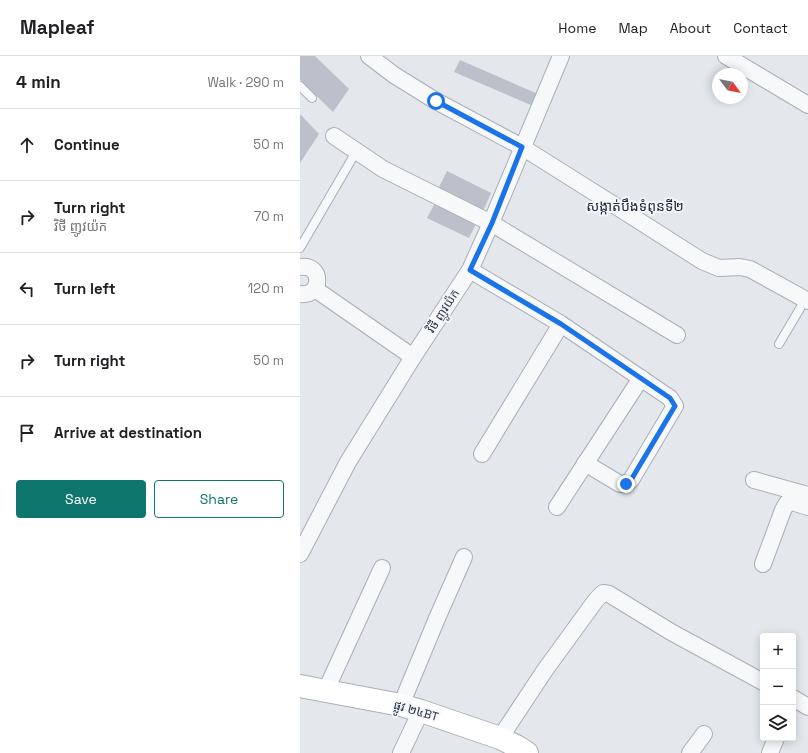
<!DOCTYPE html>
<meta charset="utf-8">
<style>
:root{--surface:#fff;--page:#f2f2f2;--text:#202124;--muted:#757577;--line:#e0e0e0;--accent:#0f766e}
body{margin:0;font-family:"Space Grotesk","Noto Sans Khmer",sans-serif;background:var(--page);color:var(--text)}
.controls{position:absolute;right:12px;bottom:12px;display:grid;overflow:hidden;border-radius:4px;box-shadow:0 2px 10px #0003}
.controls button{width:36px;height:36px;display:grid;place-items:center;padding:0;border:0;border-bottom:1px solid var(--line);background:var(--surface);color:var(--text);font:20px sans-serif}
.compass{position:absolute;left:412px;top:12px;width:36px;height:36px;border-radius:50%;background:var(--surface);box-shadow:0 2px 10px #0003;rotate:122deg}
.stop{position:absolute;width:12px;height:12px;margin:-9px;border:3px solid #1a73e8;border-radius:50%;background:#fff}
.stop.end{background:#1a73e8;border-color:#fff;box-shadow:0 1px 4px #0008}
.list{margin:0;padding:0;list-style:none}
h2{display:flex;justify-content:space-between;align-items:center;height:52px;margin:0;padding:0 16px;font-size:17px}
h2 small{font-size:13px;font-weight:400;color:var(--muted)}
.list li{display:grid;grid-template-columns:26px 1fr auto;gap:12px;align-items:center;box-sizing:border-box;height:72px;padding:0 16px;border-top:1px solid var(--line)}
.list b{display:block;font-size:15px;white-space:nowrap}
.list p{margin:0;font-size:13px;white-space:nowrap;color:var(--muted)}
.list em{font-size:13px;font-style:normal;color:var(--muted)}
.actions{display:flex;gap:8px;padding:12px 16px}
.actions a{flex:1;padding:9px 0;border:1px solid var(--accent);border-radius:4px;text-align:center;font-size:14px;color:var(--accent)}
.actions .main{background:var(--accent);color:#fff}
.icon{flex:none;width:22px;height:22px;fill:none;stroke:currentColor;stroke-width:2;stroke-linecap:round;stroke-linejoin:round}
.map{position:relative;flex:none;width:508px;height:697px;overflow:hidden}
header{display:flex;align-items:center;gap:24px;box-sizing:border-box;height:56px;padding:0 20px;background:var(--surface);border-bottom:1px solid var(--line)}
header strong{font-size:19px}
nav{display:flex;gap:22px;margin-inline-start:auto;font-size:14px}
main{display:flex}
aside{flex:1;background:var(--surface)}
.map>svg:first-child{display:block}
</style>
<header>
<strong>Mapleaf</strong>
<nav><a>Home</a><a>Map</a><a>About</a><a>Contact</a></nav>
</header>
<main>
<aside>
<h2>4 min<small>Walk · 290 m</small></h2>
<ul class="list">
<li><svg class="icon" aria-label="ahead" viewBox="0 0 24 24"><path d="M12 20V5M6 11l6-6 6 6"/></svg><div><b>Continue</b></div><em>50 m</em></li>
<li><svg class="icon" aria-label="right" viewBox="0 0 24 24"><path d="M7 20v-9h11M14 6l5 5-5 5"/></svg><div><b>Turn right</b><p>វិថី ញូវយ៉ក</p></div><em>70 m</em></li>
<li><svg class="icon" aria-label="left" viewBox="0 0 24 24"><path d="M17 20v-9H6M10 6l-5 5 5 5"/></svg><div><b>Turn left</b></div><em>120 m</em></li>
<li><svg class="icon" aria-label="right" viewBox="0 0 24 24"><path d="M7 20v-9h11M14 6l5 5-5 5"/></svg><div><b>Turn right</b></div><em>50 m</em></li>
<li><svg class="icon" aria-label="arrive" viewBox="0 0 24 24"><path d="M6 21V4h12l-3 4 3 4H6"/></svg><div><b>Arrive at destination</b></div></li>
</ul>
<div class="actions"><a class="main">Save</a><a>Share</a></div>
</aside>
<div class="map">
<svg width="508" height="697" viewBox="0 0 508 697">
<rect width="100%" height="100%" fill="#e4e7ec"/>
<g fill="#bbc0ca">
<polygon points="0,0 15,0 49,33 33,56 0,24"/>
<polygon points="160,4 238,38 233,50 154,16"/>
<polygon points="0,58 19,78 0,107"/>
<polygon points="147,115 191,137 182,157 137,135"/>
<polygon points="136,145 177,166 169,182 127,162"/>
</g>
<g fill="none" stroke-linecap="round" stroke-linejoin="round">
<g stroke="#a9aeb7" stroke-width="10">
<g id="lane">
<polyline points="0,30 12,42"/>
<polyline points="0,192 53,101"/>
<polyline points="479,288 505,244"/>
</g>
</g>
<g stroke="#a9aeb7" stroke-width="18">
<g id="street">
<polyline points="69,0 94,19 136,45 222,91 322,154 402,205 419,212 440,211 450,213 508,245"/>
<polyline points="426,0 508,49"/>
<polyline points="34,80 83,113 191,167 377,279"/>
<path d="M0,211C23,207 23,241 0,238"/>
<polyline points="170,214 261,268 370,342 375,350 331,424 326,428 320,428 285,407"/>
<polyline points="15,233 113,301"/>
<polyline points="182,398 261,268"/>
<polyline points="454,424 508,439"/>
<polyline points="257,451 341,322"/>
<polyline points="0,498 48,406 113,301 170,214 191,167 261,0"/>
<polyline points="463,508 483,454 487,447 492,446 508,451"/>
<polyline points="26,634 82,512"/>
<polyline points="493,642 508,651"/>
<polyline points="101,649 138,560 164,501"/>
<polyline points="200,682 245,614 296,544 303,537 309,538 371,576 463,626"/>
<polyline points="101,697 121,655"/>
<polyline points="390,697 404,678"/>
<polyline points="470,697 476,682"/>
</g>
</g>
<g stroke="#a9aeb7" stroke-width="24">
<polyline id="secondary" points="0,630 101,649 121,655 200,682 218,691 227,697"/>
</g>
<use href="#lane" stroke="#f7f8fa" stroke-width="8"/>
<use href="#street" stroke="#f7f8fa" stroke-width="16"/>
<use href="#secondary" stroke="#fff" stroke-width="22"/>
</g>
<g fill="none" stroke-linecap="round" stroke-linejoin="round">
<polyline stroke="#1a73e8" stroke-width="5" points="136,45 222,91 192,167 170,214 261,268 370,342 375,350 331,424 326,428"/>
</g>
<g text-anchor="middle" stroke-width="4" stroke-linejoin="round" paint-order="stroke">
<g font-size="12" fill="#2b3445" stroke="#f4f6f9">
<text transform="translate(143 255) rotate(-57)" y="4">វិថី ញូវយ៉ក</text>
<text transform="translate(116 655) rotate(16)" y="4">ផ្លូវ ២៤BT</text>
</g>
<g font-size="14" fill="#1d2536" stroke="#f4f6f9">
<text x="335" y="155">សង្កាត់បឹងទំពុនទី២</text>
</g>
</g>
</svg>
<div class="controls">
<button>+</button>
<button>−</button>
<button><svg class="icon" aria-label="layers" viewBox="0 0 24 24"><path d="M12 4l9 5-9 5-9-5zM3 14l9 5 9-5"/></svg></button>
</div>
<svg class="compass" viewBox="-18 -18 36 36"><path d="M0-13l5 13h-10z" fill="#e53935"/><path d="M0 13l5-13h-10z" fill="#757577"/></svg>
<div class="stop" style="left:136px;top:45px"></div>
<div class="stop end" style="left:326px;top:428px"></div>
</div>
</main>
